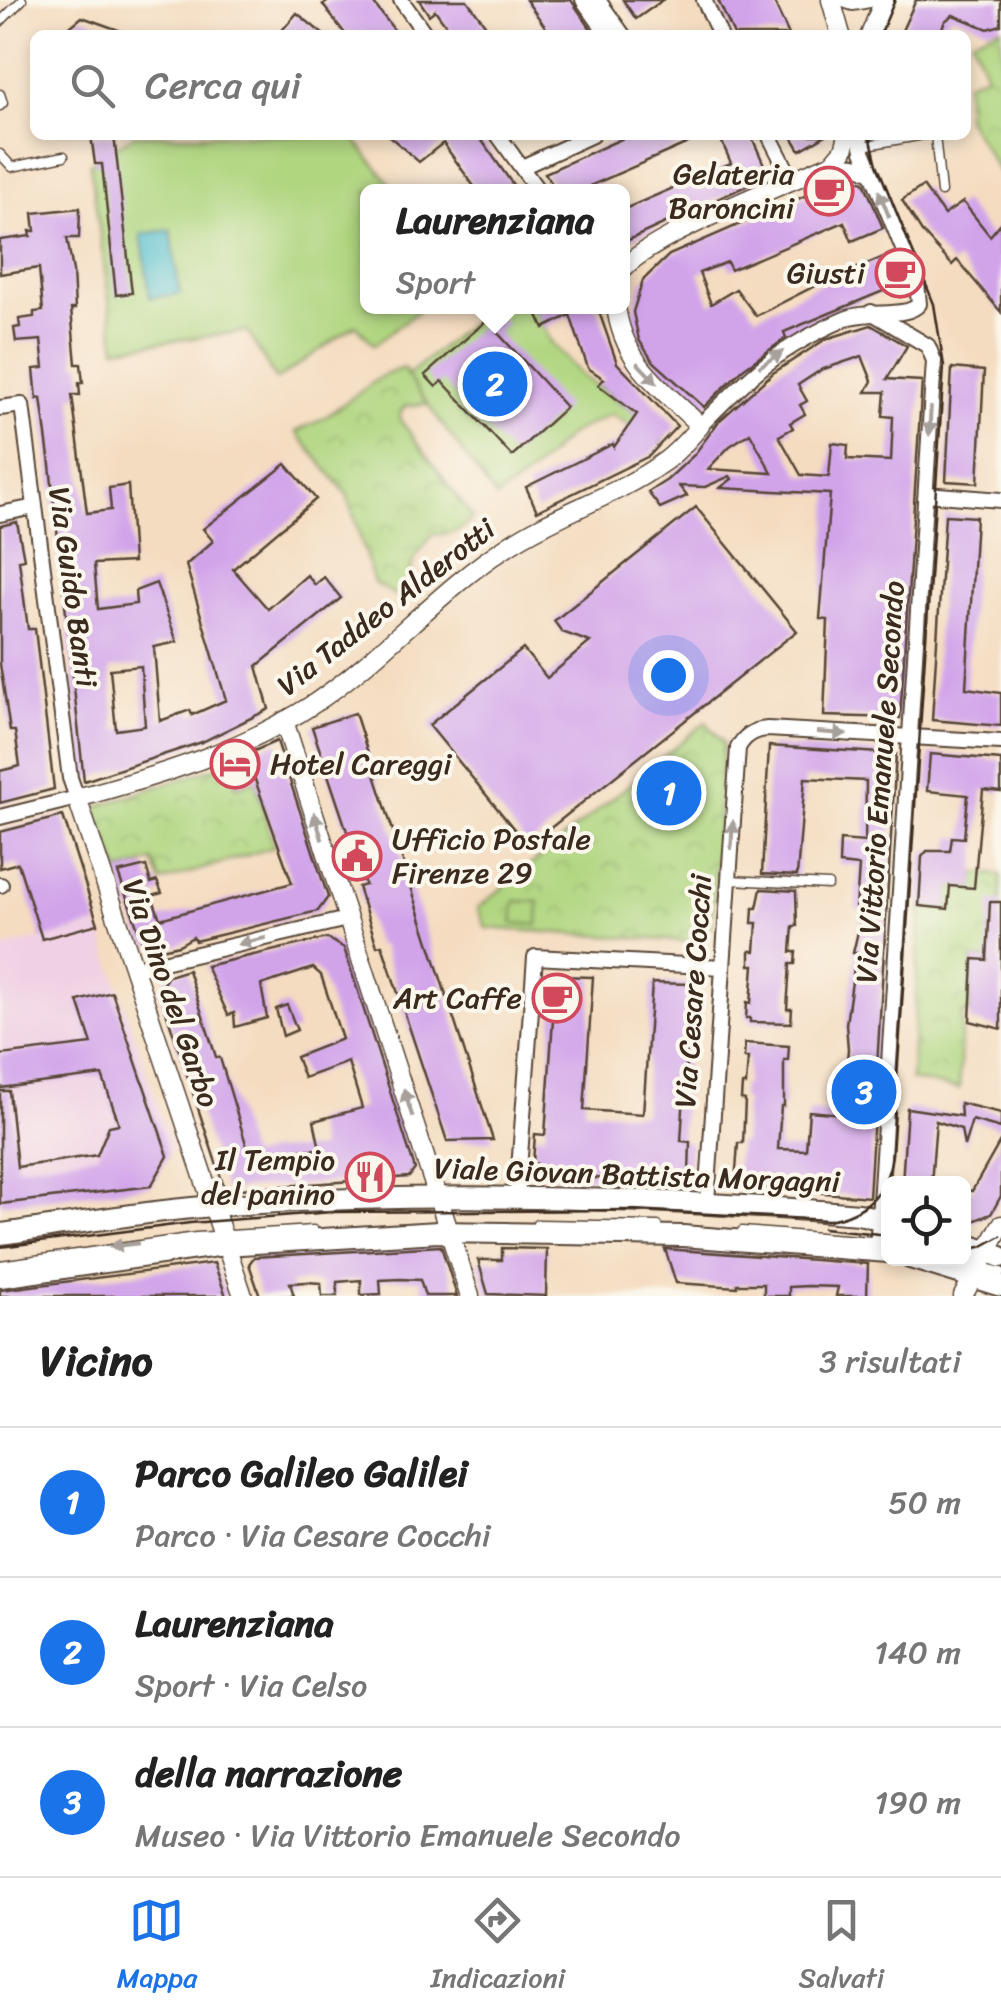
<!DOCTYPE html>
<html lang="it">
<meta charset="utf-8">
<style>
:root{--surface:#fff;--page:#f6f6f6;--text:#222;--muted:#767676;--line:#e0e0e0;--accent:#1a73e8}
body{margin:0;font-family:Sriracha,sans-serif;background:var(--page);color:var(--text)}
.controls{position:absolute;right:30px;bottom:30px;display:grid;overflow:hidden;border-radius:15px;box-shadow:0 5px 15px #0003}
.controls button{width:90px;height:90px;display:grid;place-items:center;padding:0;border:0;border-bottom:2px solid var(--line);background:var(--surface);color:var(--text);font:50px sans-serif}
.you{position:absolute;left:668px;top:675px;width:35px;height:35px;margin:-25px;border:8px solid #fff;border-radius:50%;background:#1a73e8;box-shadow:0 0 0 15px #1a73e833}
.badge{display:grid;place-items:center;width:65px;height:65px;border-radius:50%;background:var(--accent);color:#fff;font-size:32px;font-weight:700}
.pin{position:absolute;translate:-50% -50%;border:5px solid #fff;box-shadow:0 2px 10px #0006}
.popup{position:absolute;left:360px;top:184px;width:270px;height:130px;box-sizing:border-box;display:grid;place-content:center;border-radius:15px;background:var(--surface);filter:drop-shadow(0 2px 8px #0005);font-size:32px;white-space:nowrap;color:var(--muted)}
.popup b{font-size:38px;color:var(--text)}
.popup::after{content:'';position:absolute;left:50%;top:100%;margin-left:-20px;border:20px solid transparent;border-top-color:var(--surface)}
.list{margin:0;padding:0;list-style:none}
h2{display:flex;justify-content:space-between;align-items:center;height:130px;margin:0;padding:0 40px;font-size:42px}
h2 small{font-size:32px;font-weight:400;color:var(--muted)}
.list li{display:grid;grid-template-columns:65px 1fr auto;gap:30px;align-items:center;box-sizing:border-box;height:150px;padding:0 40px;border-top:2px solid var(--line)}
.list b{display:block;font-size:38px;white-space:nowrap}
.list p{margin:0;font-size:32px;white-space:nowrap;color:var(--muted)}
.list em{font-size:32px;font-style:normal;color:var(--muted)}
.icon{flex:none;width:55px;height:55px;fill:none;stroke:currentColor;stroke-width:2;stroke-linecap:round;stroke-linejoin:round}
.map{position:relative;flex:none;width:1001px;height:1296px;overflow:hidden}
.search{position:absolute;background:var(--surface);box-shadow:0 5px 15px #0003;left:30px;right:30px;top:30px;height:110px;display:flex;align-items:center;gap:25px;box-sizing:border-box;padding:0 35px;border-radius:15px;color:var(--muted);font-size:38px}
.sheet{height:580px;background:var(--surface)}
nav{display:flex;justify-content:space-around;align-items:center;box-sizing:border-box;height:140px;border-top:2px solid var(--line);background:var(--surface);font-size:28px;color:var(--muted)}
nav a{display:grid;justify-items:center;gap:5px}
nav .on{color:var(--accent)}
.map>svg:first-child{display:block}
</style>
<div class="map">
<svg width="1001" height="1296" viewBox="0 0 1001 1296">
<defs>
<pattern id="park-crowns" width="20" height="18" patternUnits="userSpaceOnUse" patternTransform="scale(2.5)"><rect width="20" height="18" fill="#b0d680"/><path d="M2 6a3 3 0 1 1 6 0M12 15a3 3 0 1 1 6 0" fill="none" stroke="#98b86e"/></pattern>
</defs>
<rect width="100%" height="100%" fill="#fbf7ec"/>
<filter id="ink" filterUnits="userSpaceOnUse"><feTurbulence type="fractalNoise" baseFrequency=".01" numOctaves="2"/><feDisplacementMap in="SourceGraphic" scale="20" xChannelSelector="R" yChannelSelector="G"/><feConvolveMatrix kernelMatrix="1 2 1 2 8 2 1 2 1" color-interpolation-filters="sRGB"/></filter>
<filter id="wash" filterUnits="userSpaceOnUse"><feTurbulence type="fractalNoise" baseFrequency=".0048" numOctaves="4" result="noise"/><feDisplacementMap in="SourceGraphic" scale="40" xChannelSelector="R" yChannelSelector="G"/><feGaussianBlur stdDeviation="2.25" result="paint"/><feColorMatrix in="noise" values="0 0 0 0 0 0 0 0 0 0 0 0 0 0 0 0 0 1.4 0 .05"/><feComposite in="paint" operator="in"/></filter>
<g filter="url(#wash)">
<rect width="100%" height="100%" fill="#f4dcc0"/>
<polygon fill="#f0d0e4" points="98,924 172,1149 151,1186 0,1204 0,949"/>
<g fill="url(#park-crowns)" stroke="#76804f" stroke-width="2.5">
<polygon points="1001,27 1001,176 966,118 966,82 986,74 972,39"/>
<path d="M403,368L427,404L405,406L400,413L401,421L472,517C465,531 448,535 433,534L414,559L409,577L417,586V592L400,598L374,583L347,494L296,432L324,418L382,376Z"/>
<polygon points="706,722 723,743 712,926 701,931 694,942 486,928 478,908"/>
<polygon points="226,764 237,787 255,780 274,847 161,882 153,861 119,872 96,807"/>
<polygon points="975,873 1001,875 1001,908 987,960 973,959 970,1013 962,1013 959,1089 911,1080 921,906 948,909 950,886 974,888"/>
</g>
<g fill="#b0d680" stroke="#76804f" stroke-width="2.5">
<polygon points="134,135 351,135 396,191 368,192 368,306 423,307 374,345 356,325 276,380 247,331 116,348 90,163"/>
<polygon points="490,307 534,307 551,342 582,376 667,435 661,445 611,414 569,435 528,475 496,498 407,376"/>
<polygon points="515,901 539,902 538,925 513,923"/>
</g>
<polygon fill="#54bfce" stroke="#487476" stroke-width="2.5" points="171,230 180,294 150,298 141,234"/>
<g id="blocks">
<g fill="#d1a4ea" fill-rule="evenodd">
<polygon points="330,0 371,0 398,35 346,35 323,5"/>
<polygon points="419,0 467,0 493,35 453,35 435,10 429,15"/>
<polygon points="526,0 571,0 595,35 551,35"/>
<polygon points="623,0 663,0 636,19"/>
<polygon points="718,0 773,0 789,35 734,35"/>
<polygon points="916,0 1001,0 1001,25 988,29 953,15 945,21 939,35 900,35"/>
<polygon points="297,13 324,35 278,35"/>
<polygon points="82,17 127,33 126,35 60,35"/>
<polygon points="91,135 114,135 132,293 116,295 102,164 95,164"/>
<polygon points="388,135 478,135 518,192 478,192 443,143 419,162"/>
<polygon points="630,135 706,135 592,185 596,192 557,192 545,173"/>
<polygon points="719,135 751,135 765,167 761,179 622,243 622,210 731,163"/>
<polygon points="791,135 826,135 800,150"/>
<polygon points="848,177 864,182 883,228 852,241 844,222 731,270 727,262 699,273 711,304 736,289 756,316 811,288 893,253 905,282 784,332 786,338 743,369 704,407 652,360 639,340 633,312 643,280 669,255"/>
<polygon points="923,186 944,215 963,202 990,236 1001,223 1001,312 957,260 952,265 922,232 902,200"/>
<path d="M80,208L79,238H67L73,271L75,309H71L76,364H81L83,383H79L80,395H72L87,513L111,510L109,488L128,485L133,562L94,564L98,609L136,604L135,591L156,583L177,642L154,647L160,721L190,710L192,715L226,700L186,565L213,541L203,529L286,464L316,499L233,569L268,609L307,575L315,585L324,577L341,598L257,666L269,709L202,742L84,781L50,465L41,398L37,399L34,369L44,368L41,340L16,342L14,328L20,327L19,319L34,317V312L43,311L39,268L0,274V240L31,236L30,231H35L33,213ZM141,666L145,726L116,730L110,669Z"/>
<polygon points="534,306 597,306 617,363 677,426 649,456 537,511 526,487 613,444 614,447 637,414 598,385 604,379 588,368 570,315 544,328"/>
<polygon points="496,312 506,324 497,332 566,407 512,456 442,381 436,387 425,375"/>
<path d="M871,325L907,346L887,379L922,381L900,718L824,716L828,620L820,619L830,494L720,488L732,479L730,476L705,487L679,486L687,496L660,508L648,492L667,480L694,455L719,421L773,373L826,339ZM862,356L872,381L866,392H885L883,416L893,417L891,461L847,459L848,445L832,443L829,477L801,475L779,436L793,428L790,423L805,414L800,405L807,401L798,385L821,370ZM750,433L772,473L708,469L730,446Z"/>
<polygon points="952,368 984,371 978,483 946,481"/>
<polygon points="696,507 797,631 528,846 429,725 523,649 547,678 590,642 562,632 554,621"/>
<polygon points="945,515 976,517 966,688 1001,693 1001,726 932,720"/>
<polygon points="17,522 24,559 19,560 28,629 35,629 54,789 0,803 0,771 20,766 15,731 10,731 0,664 0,526"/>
<polygon points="355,713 416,902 493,1140 447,1141 382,945 377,946 358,887 365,885 312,727"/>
<polygon points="277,741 328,897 318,911 195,941 193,937 179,945 157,950 142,940 118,873 146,866 151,883 157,881 162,893 152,896 160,919 292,883 254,777 237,784 227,763"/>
<polygon points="769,746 896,754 869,1197 735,1185 738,1143 743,1143 745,1100 741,1099 742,1085 746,1085 748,1058 744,1058 745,1043 789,1046 788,1060 784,1060 784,1106 781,1106 778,1149 806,1150 809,1111 842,1114 848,1049 846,1024 856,953 853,953 863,910 856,909 859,866 839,864 840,840 865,842 866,781 805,778 797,876 762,874"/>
<polygon points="930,754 1001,760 1001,792 983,790 974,888 950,886 948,909 919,906 922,857 927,851 950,851 952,837 964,838 968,795 927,791"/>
<polygon points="63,816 98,924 42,939 18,863 0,868 0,832"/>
<polygon points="761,889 796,891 797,926 793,926 791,952 796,952 795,964 790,964 787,1009 792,1009 791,1023 750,1022 750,1018 746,1018 747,1002 751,1003 754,965 750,965 750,951 755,951 757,923 752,923 753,908 757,908"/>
<polygon points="990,902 1001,902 1001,1029 970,1021 973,959 987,960"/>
<polygon points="327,938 344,948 415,1169 409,1177 225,1190 159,990 168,976 188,970 216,1057 220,1058 250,1157 271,1151 320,1149 314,1121 362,1108 348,1062 304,1078 296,1057 342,1039 321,975 313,968 261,985 267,1018 235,1027 234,1013 228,1015 206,966"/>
<polygon points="556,976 593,977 584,1110 643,1114 652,983 691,984 681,1141 690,1142 689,1174 683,1173 682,1184 536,1174 537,1164 533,1163 535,1134 545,1135"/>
<polygon points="112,992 168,1156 151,1186 0,1204 0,1091 9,1091 17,1167 97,1155 109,1126 119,1124 102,1075 0,1088 0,1055 92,1044 78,1001"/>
<polygon points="287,1005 297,1030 283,1036 276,1009"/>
<polygon points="960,1103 1001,1113 1001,1128 972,1120 964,1146 961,1129 936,1121 931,1184 902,1184 907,1108 961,1116"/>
<polygon points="1001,1140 1001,1196 991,1214 971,1222 964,1220 964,1189 972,1191"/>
<polygon points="441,1246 457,1296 425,1296 420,1280 401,1279 380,1280 381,1294 361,1295 361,1280 337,1282 337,1296 322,1296 321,1283 306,1282 290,1283 294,1296 260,1296 249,1264 254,1257"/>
<polygon points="502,1248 547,1249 546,1296 488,1294 478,1260 502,1260"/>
<polygon points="665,1249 868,1264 867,1296 836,1296 838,1287 808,1286 789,1287 789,1296 764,1296 764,1284 737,1284 737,1287 676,1283"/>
<polygon points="214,1263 226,1296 0,1296 0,1290"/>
</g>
</g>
</g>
<g filter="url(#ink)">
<use href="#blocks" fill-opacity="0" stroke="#574536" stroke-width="2.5"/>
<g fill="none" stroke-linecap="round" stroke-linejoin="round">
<g stroke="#574536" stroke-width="11">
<g id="service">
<polyline points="0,22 22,0"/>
<polyline points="0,94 3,103 0,106"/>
<polyline points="935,135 941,192"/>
<polyline points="862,146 924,135"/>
<polyline points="0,154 12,167 64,156"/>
<polyline points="729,880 828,885"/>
<polyline points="537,1224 658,1226"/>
<polyline points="742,1231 872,1241"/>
<polyline points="949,1258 1001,1272"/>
<polyline points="0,1265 196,1237 313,1230"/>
</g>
</g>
<g stroke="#574536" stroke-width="18">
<g id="minor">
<polyline points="401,0 426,35"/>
<polyline points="583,0 608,35"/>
<polyline points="598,0 623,35"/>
<polyline points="704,0 720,35"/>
<polyline points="844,0 853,3 869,0"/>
<polyline points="498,135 539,192"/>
<polyline points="769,135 792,180"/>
<polyline points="833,163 855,165 871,173"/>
<polyline points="522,167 592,135"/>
<polyline points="871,312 928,346 934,361 877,1250"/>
<polyline points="0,408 22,405 70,778 77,798 0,817"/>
<path d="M700,426C750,375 778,348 845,319C868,309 907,319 919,304L917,283L863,151L860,135"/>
<polyline points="926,494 1001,500"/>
<polyline points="0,514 35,507"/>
<polyline points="0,885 1,885"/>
<polyline points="133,969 347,919"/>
<polyline points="517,1196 535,957 723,967"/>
<path d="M707,1202L738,748C744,736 754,730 767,729L1001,742"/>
</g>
</g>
<g stroke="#574536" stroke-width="21">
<g id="tertiary">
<polyline points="831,0 841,35"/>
<polyline points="870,35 884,0"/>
<path d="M622,270C647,238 789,182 833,163L844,150L848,135"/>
<polyline points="284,721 470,1296"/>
<path d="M243,1296L77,798C158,776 244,750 315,703C384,656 439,590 509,545C557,513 615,497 662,463C677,453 688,439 700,426C662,388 623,364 616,306"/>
<polyline points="963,1296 1001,1225"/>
</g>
</g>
<g stroke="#574536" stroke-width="24">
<g id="secondary">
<path d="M0,1234C75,1224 151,1210 227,1205C438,1191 648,1197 859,1214L888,1221"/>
<polyline points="964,1243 1001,1257"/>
<polyline points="910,1258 1001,1286"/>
<polyline points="0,1277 224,1245 438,1232 683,1236 888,1252"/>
</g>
</g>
<use href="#service" stroke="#fff" stroke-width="8"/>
<use href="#minor" stroke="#fff" stroke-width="14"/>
<use href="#tertiary" stroke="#fff" stroke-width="18"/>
<use href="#secondary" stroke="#fff" stroke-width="20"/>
<g stroke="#3b2a1e" stroke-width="2.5">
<polyline points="880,35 895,0"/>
<polyline points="823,1228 888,1235"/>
<path d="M0,1247L190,1223L332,1212L632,1210L828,1220C865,1214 887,1193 892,1155L944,366L934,304L877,165L870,135"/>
<polyline points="964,1250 981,1247 1001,1236"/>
</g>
</g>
<defs><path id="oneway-solid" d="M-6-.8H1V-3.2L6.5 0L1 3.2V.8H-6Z" transform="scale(2.5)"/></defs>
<g fill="#a79f9a">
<use href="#oneway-solid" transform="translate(884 204) rotate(-112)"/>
<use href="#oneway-solid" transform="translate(771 359) rotate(-34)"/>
<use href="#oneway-solid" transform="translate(647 373) rotate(46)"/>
<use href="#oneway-solid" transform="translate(930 421) rotate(93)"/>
<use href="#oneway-solid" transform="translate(832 733) rotate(4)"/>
<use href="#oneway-solid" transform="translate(318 826) rotate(-107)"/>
<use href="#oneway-solid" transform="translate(732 835) rotate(-86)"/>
<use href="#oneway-solid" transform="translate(252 941) rotate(167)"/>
<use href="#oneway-solid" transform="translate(408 1103) rotate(-108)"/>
<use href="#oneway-solid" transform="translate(124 1245) rotate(173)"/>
</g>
</g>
<defs>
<g id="cafe-ring" transform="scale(2.5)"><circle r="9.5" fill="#fbf7ec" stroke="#d1495b" stroke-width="1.5"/><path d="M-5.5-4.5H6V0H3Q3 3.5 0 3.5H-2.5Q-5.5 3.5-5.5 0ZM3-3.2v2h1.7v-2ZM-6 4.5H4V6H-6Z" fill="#d1495b"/></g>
<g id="hotel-ring" transform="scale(2.5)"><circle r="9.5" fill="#fbf7ec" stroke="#d1495b" stroke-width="1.5"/><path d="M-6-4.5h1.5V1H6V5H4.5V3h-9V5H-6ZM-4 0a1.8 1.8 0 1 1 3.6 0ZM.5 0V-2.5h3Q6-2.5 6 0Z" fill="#d1495b"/></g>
<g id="civic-ring" transform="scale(2.5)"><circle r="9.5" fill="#fbf7ec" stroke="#d1495b" stroke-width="1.5"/><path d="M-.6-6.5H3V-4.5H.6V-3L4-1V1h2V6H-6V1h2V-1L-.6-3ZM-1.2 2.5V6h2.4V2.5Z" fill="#d1495b"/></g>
<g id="restaurant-ring" transform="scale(2.5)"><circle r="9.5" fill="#fbf7ec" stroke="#d1495b" stroke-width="1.5"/><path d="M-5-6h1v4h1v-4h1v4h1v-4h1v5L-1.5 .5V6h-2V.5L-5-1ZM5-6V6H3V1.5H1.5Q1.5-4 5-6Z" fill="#d1495b"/></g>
</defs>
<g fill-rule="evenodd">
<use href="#cafe-ring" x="829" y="191"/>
<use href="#cafe-ring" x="900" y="273"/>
<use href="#hotel-ring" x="235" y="764"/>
<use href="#civic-ring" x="357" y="856"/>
<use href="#cafe-ring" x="557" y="998"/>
<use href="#restaurant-ring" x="370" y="1177"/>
</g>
<g text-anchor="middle" stroke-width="8" stroke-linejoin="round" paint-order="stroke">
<g font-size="30" fill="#3b2a1e" stroke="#fbf7ec" text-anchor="end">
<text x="794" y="184">Gelateria<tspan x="794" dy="34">Baroncini</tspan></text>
<text x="865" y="283">Giusti</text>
<text x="270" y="774" text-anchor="start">Hotel Careggi</text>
<text x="392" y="849" text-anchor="start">Ufficio Postale<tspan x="392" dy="34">Firenze 29</tspan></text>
<text x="522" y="1008">Art Caffe</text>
<text x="335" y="1170">Il Tempio<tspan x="335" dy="34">del panino</tspan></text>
</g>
<g font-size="30" fill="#3b2a1e" stroke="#fbf7ec">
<text transform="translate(73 587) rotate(82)" y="10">Via Guido Banti</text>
<text transform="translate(386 607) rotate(-38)" y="10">Via Taddeo Alderotti</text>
<text transform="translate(880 782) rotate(-86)" y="10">Via Vittorio Emanuele Secondo</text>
<text transform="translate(693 991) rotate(-86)" y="10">Via Cesare Cocchi</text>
<text transform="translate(171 993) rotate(71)" y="10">Via Dino del Garbo</text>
<text transform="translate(637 1175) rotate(2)" y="10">Viale Giovan Battista Morgagni</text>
</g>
</g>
</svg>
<div class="controls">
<button><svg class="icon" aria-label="locate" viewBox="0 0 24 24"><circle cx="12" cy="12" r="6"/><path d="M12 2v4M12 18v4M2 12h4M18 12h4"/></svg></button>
</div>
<div class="you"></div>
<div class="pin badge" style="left:669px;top:793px">1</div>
<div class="pin badge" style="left:495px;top:384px">2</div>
<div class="popup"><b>Laurenziana</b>Sport</div>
<div class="pin badge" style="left:864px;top:1092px">3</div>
<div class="search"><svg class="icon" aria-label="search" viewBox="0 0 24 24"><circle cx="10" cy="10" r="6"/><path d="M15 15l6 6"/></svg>Cerca qui</div>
</div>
<section class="sheet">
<h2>Vicino<small>3 risultati</small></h2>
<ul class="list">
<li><span class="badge">1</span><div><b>Parco Galileo Galilei</b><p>Parco · Via Cesare Cocchi</p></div><em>50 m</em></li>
<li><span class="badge">2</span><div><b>Laurenziana</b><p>Sport · Via Celso</p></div><em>140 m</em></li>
<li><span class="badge">3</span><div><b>della narrazione</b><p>Museo · Via Vittorio Emanuele Secondo</p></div><em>190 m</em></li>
</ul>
</section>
<nav>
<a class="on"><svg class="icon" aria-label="map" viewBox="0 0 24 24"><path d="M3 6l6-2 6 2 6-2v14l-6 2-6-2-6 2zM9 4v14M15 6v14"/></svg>Mappa</a>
<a><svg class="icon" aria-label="directions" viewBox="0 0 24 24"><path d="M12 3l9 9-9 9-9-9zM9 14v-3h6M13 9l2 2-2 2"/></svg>Indicazioni</a>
<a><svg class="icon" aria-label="saved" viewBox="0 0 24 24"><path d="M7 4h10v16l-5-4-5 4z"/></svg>Salvati</a>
</nav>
